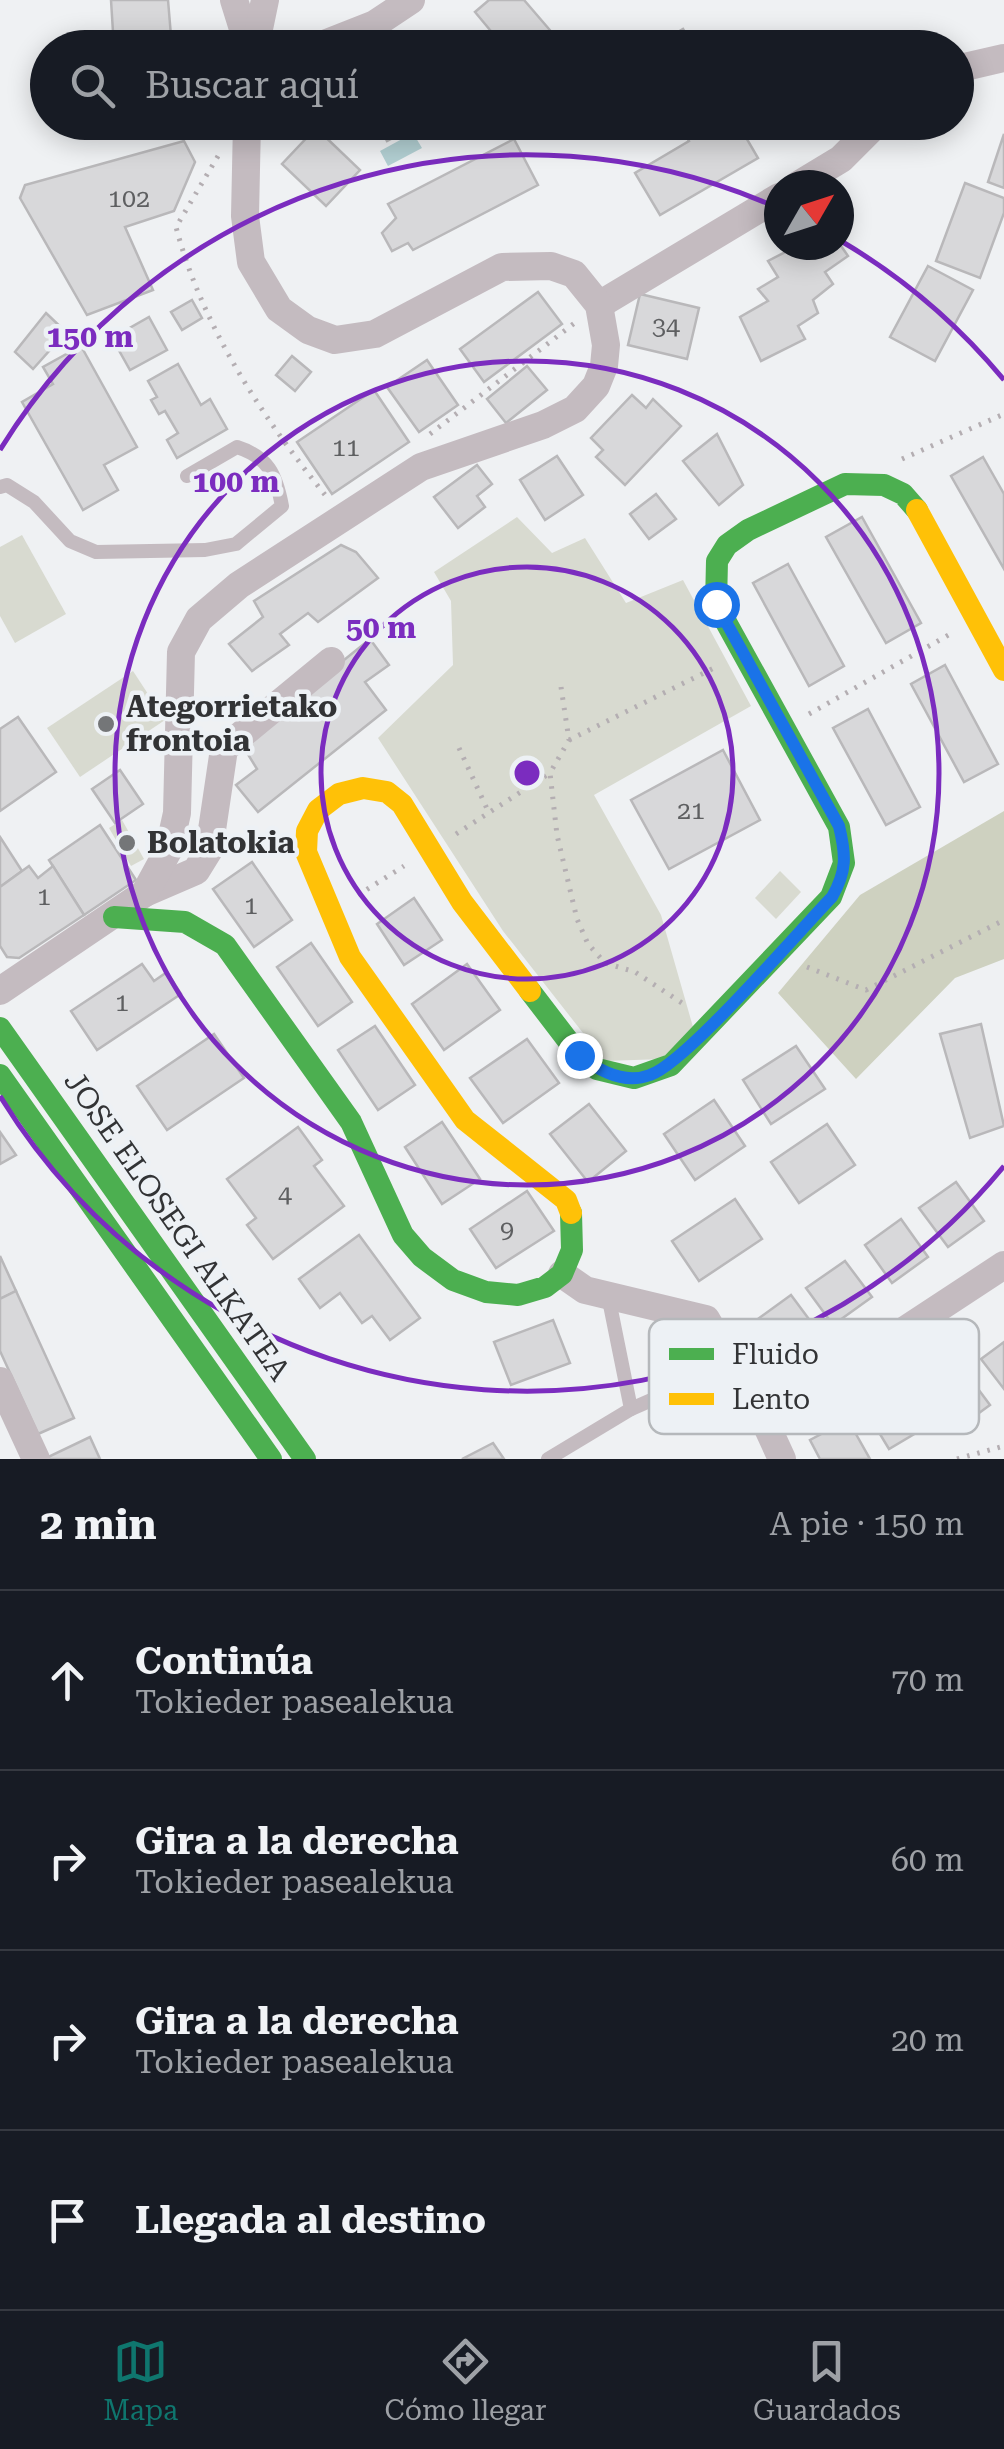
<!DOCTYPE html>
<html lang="es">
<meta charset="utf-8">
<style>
:root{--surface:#171b24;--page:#242831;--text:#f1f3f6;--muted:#9ea1a6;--line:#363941;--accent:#0f766e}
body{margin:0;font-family:"Roboto Serif",serif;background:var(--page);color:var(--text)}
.compass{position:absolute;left:764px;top:170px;width:90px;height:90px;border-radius:50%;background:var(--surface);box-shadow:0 5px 25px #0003;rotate:51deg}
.stop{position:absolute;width:30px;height:30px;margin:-22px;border:8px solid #1a73e8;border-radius:50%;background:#fff}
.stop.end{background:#1a73e8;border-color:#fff;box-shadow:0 2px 10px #0008}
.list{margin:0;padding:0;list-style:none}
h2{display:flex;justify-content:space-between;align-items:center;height:130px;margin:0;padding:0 40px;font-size:42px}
h2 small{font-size:32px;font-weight:400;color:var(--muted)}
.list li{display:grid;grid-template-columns:65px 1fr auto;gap:30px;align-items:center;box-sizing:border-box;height:180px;padding:0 40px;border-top:2px solid var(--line)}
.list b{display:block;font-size:38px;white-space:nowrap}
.list p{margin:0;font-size:32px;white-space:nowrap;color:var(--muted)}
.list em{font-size:32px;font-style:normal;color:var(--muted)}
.icon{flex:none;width:55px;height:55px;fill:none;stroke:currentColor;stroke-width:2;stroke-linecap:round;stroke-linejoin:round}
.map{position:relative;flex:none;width:1004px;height:1459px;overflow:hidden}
.search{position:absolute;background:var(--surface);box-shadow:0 5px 25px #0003;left:30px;right:30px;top:30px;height:110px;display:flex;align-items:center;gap:25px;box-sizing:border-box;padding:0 35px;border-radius:55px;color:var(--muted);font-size:38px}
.sheet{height:850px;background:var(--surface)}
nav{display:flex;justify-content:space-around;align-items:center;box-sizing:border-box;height:140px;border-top:2px solid var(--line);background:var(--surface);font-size:28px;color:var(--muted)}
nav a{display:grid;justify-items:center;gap:5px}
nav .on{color:var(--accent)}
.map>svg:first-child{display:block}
</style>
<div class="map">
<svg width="1004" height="1459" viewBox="0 0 1004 1459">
<rect width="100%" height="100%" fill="#eff1f3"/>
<g fill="#d8dad0">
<polygon points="517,517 552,553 585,538 626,603 683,580 751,706 594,795 661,915 693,1027 664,1059 605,1061 503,931 378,738 453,665 451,601 434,572"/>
<polygon points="22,535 66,614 15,643 0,616 0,547"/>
<polygon points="133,671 165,720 80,777 47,728"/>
<polygon points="122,820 144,859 131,866 109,828"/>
<polygon points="780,871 801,892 776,919 755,898"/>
</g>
<polygon fill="#ced1c0" points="1004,811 1004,959 955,978 856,1079 778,993 860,895"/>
<polygon fill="#b2cfd2" points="413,133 422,148 388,166 380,151"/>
<g fill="#d8d8da" stroke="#b9b8ba" stroke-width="2.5">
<polygon points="111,0 168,0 172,48 114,48"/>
<polygon points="489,0 524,0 555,36 541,48 505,48 475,12"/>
<polygon points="683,29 694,48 651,48"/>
<polygon points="377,122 423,122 387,141"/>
<polygon points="678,122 737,122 758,158 660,215 635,173 689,141"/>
<polygon points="316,128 360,170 326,206 282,164"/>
<polygon points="1004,134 1004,188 988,182"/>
<polygon points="514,139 538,185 413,250 408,243 392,251 382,233 396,218 388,204"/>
<polygon points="184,141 195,162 174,211 125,227 153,290 87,315 20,198 25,185"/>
<polygon points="965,183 1004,198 1004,213 980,278 936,261"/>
<polygon points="839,243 848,256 825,272 833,284 813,300 818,313 798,326 805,339 761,361 740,317 768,301 758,289 778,277 768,261 793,248 791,245"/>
<polygon points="928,266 973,290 935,361 890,337"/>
<polygon points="538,292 562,324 484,382 460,349"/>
<polygon points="640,294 699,308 687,359 628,345"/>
<polygon points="192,300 202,318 182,330 171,312"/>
<polygon points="46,313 66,332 33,369 15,352"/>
<polygon points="149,317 167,350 130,370 112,338"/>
<polygon points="81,346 137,447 104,465 118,490 83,510 22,402 53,384 43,367"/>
<polygon points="292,356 311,372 295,391 276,375"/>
<polygon points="427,360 458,405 419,432 387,387"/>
<polygon points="178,364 201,405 210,399 227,429 177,458 167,440 178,433 165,411 159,414 151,400 157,397 148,381"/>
<polygon points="527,366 547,390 506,423 487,399"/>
<polygon points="374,390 409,442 332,494 297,442"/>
<polygon points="632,395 646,408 653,399 681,426 625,485 596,457 603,450 591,438"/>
<polygon points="717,434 743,485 719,505 683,461"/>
<polygon points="557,456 583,495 545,520 520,480"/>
<polygon points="983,457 1004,494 1004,569 951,476"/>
<polygon points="477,465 492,484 477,496 485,507 458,528 434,497"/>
<polygon points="656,494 676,519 649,539 630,514"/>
<polygon points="862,517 921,623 886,643 826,537"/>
<polygon points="341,545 356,552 378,578 318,622 308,613 280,634 289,645 252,671 229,644 263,617 254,601"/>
<polygon points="788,564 844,666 809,686 753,583"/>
<polygon points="370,639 389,665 365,682 386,710 258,812 236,785 257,769 241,743"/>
<polygon points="945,665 998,764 964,782 911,684"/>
<polygon points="868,709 920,807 886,825 833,728"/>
<polygon points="18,717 56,772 0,811 0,729"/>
<polygon points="723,750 760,820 669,869 631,800"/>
<polygon points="120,770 143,804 115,823 92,789"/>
<polygon points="100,825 136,880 84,915 49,860"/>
<polygon points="0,837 22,871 0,887"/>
<polygon points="252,862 292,920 254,947 213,889"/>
<polygon points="29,866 38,878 53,866 84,915 19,958 7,957 0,946 0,887"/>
<polygon points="414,898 442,940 404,965 377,924"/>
<polygon points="311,943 352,1002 318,1026 277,967"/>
<polygon points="142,964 154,981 167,972 181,994 97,1050 71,1011"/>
<polygon points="467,964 500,1010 444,1050 412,1004"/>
<polygon points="981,1024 1004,1126 970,1138 940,1034"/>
<polygon points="375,1026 415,1085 378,1110 338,1050"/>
<polygon points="214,1034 244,1078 167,1130 137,1086"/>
<polygon points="527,1039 559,1083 503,1123 470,1078"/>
<polygon points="796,1046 825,1089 771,1124 743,1080"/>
<polygon points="714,1100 745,1146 695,1180 664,1134"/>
<polygon points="589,1104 626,1151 588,1182 550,1134"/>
<polygon points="442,1122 480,1179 442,1204 405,1147"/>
<polygon points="827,1124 855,1165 799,1203 771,1162"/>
<polygon points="298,1127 322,1160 314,1166 344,1206 273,1259 247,1225 256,1218 227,1179"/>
<polygon points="0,1132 16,1155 0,1164"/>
<polygon points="956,1182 984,1221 948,1247 919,1208"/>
<polygon points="527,1191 554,1231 496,1268 470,1229"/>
<polygon points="735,1199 762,1239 699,1281 672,1241"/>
<polygon points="901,1219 928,1257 892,1283 865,1245"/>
<polygon points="359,1235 420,1318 390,1340 372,1316 362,1323 340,1293 320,1308 299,1279"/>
<polygon points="0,1256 16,1291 0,1299"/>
<polygon points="845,1261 872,1297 833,1325 806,1288"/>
<polygon points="16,1291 74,1418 38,1434 0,1351 0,1299"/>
<polygon points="791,1295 820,1334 780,1363 751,1324"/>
<polygon points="553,1320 570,1363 511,1385 494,1342"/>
<polygon points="1004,1342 1004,1389 981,1359"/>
<polygon points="961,1366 990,1405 957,1429 927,1391"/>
<polygon points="903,1389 926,1427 889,1449 866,1411"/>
<polygon points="848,1420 870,1459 820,1459 810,1440"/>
<polygon points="90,1437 100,1459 49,1459 48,1457"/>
<polygon points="493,1443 504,1459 462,1459"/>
</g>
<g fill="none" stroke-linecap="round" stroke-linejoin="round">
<g stroke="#b4aeb2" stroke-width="5" stroke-dasharray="2.5 8" stroke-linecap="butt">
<path d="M218,156L176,227C202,326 262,417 326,496"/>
<polyline points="430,434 576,322"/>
<polyline points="902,459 1004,414"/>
<polyline points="561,687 569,740 550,773 557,835 577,919 588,944 605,963 635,972 685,1005"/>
<polyline points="809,714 952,633"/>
<polyline points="569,740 714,668"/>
<polyline points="459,748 489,813"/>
<polyline points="456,834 550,773"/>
<polyline points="358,895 404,866"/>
<polyline points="807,967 866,990 1004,920"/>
<polyline points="957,1459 1004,1446"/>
</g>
<g stroke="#c4bbc0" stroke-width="14">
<path d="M0,487L7,485L34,502L70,541L96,552L205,550L236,544L282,506C276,474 268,457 237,447L187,476"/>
<polyline points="631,1409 704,1377"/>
<polyline points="548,1459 631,1409 608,1295"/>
</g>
<g stroke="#c4bbc0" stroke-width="28">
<polyline points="234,0 249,48"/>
<polyline points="255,48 265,0"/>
<polyline points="314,48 375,24 411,0"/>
<polyline points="956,69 1004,58"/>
<polyline points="798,185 841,159 878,122"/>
<polyline points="599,305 779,197"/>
<polyline points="145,893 196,871 209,850 224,749 331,661"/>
<polyline points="0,991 145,893 169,849 177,813 181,652 199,619 239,585 421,467 543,425 575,409 596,386 604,366 606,345 599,305 574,274 551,266 502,267 375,334 335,340 308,330 279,309 251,262 245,216 247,122"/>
<polyline points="562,1274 585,1290 706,1319 765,1422 1004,1265"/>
<polyline points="0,1381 36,1459"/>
<polyline points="765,1422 782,1459"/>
</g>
<g stroke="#4caf50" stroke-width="22">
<polyline points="114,917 185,922 225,945 351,1122 403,1235 422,1257 453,1280 486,1292 518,1295 545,1287 562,1274 572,1250 571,1213"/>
<polyline points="530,991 579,1055 597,1069 634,1078 671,1065 831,897 844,863 839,827 716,604 717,561 727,545 748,530 845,484 884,485 903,494 917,510"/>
<polyline points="0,1028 305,1459"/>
<polyline points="0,1075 271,1459"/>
</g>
<g stroke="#ffc107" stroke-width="22">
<polyline points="917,510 1004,670"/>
<polyline points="530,991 462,902 402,804 387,792 363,788 339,794 318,810 307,831 306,852 350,957 465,1120 566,1200 571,1213"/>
</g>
</g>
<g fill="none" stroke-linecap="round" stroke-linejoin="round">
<path stroke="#1a73e8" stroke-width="12" d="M579,1055C599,1071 624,1085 650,1075C686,1063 798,932 832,897C847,871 846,855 839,826L716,604"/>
</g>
<g fill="none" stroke="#7b2cbf" stroke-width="5">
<circle cx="527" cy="773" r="206"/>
<circle cx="527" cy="773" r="412"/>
<path d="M1004 1166A618 618 0 0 1 0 1096M0 450A618 618 0 0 1 778 208M841 241A618 618 0 0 1 1004 380"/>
</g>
<g fill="#747678" stroke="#edf1f5" stroke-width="4">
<circle cx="106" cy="724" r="10"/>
<circle cx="127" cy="843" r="10"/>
</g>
<g text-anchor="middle" stroke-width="9" stroke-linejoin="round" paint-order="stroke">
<g font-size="25" fill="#5e5f61">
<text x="129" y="207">102</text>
<text x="666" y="335">34</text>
<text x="346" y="456">11</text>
<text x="691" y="819">21</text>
<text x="44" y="905">1</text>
<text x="251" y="914">1</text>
<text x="122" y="1011">1</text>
<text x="285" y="1203">4</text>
<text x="507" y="1238">9</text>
</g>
<g font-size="30" font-weight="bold" fill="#323335" stroke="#edf1f5" text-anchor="start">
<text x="126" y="717">Ategorrietako<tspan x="126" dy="34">frontoia</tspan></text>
<text x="147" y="853">Bolatokia</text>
</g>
<g font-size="30" fill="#323335" stroke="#edf1f5">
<text transform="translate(177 1226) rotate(55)" y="10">JOSE ELOSEGI ALKATEA</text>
</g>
</g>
<rect x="649" y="1319" width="330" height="115" rx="15" fill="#edf1f5" stroke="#b5b8bb" stroke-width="2.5"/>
<rect x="669" y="1348" width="45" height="12" fill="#4caf50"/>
<rect x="669" y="1393" width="45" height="12" fill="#ffc107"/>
<g font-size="28" fill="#323335">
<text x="732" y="1364">Fluido</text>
<text x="732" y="1409">Lento</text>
</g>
<circle cx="527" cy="773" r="15" fill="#7b2cbf" stroke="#edf1f5" stroke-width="5"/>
<g font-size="30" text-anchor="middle" font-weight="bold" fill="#7b2cbf" stroke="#edf1f5" stroke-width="9" stroke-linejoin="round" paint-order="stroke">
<text x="90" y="347">150 m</text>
<text x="236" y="492">100 m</text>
<text x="381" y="638">50 m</text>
</g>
</svg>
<svg class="compass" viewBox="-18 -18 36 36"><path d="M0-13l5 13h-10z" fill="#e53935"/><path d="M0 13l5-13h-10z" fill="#9ea1a6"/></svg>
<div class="stop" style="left:716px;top:604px"></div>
<div class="stop end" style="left:579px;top:1055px"></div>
<div class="search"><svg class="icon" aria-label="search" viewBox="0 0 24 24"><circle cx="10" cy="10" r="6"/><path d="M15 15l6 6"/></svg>Buscar aquí</div>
</div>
<section class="sheet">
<h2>2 min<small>A pie · 150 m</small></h2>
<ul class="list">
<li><svg class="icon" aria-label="ahead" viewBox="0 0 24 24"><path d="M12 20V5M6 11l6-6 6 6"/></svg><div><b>Continúa</b><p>Tokieder pasealekua</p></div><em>70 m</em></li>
<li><svg class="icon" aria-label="right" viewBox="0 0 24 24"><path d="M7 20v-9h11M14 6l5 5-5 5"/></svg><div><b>Gira a la derecha</b><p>Tokieder pasealekua</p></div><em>60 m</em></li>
<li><svg class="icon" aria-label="right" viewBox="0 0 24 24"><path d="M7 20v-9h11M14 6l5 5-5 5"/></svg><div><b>Gira a la derecha</b><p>Tokieder pasealekua</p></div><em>20 m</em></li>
<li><svg class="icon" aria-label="arrive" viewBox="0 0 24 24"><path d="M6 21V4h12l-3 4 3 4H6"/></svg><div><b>Llegada al destino</b></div></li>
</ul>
</section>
<nav>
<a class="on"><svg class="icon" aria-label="map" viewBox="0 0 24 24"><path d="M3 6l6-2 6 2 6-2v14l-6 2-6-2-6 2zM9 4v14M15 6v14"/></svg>Mapa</a>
<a><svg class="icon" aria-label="directions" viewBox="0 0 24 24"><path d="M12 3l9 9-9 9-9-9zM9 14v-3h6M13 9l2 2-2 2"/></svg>Cómo llegar</a>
<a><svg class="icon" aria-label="saved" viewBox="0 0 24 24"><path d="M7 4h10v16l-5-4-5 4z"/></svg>Guardados</a>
</nav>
